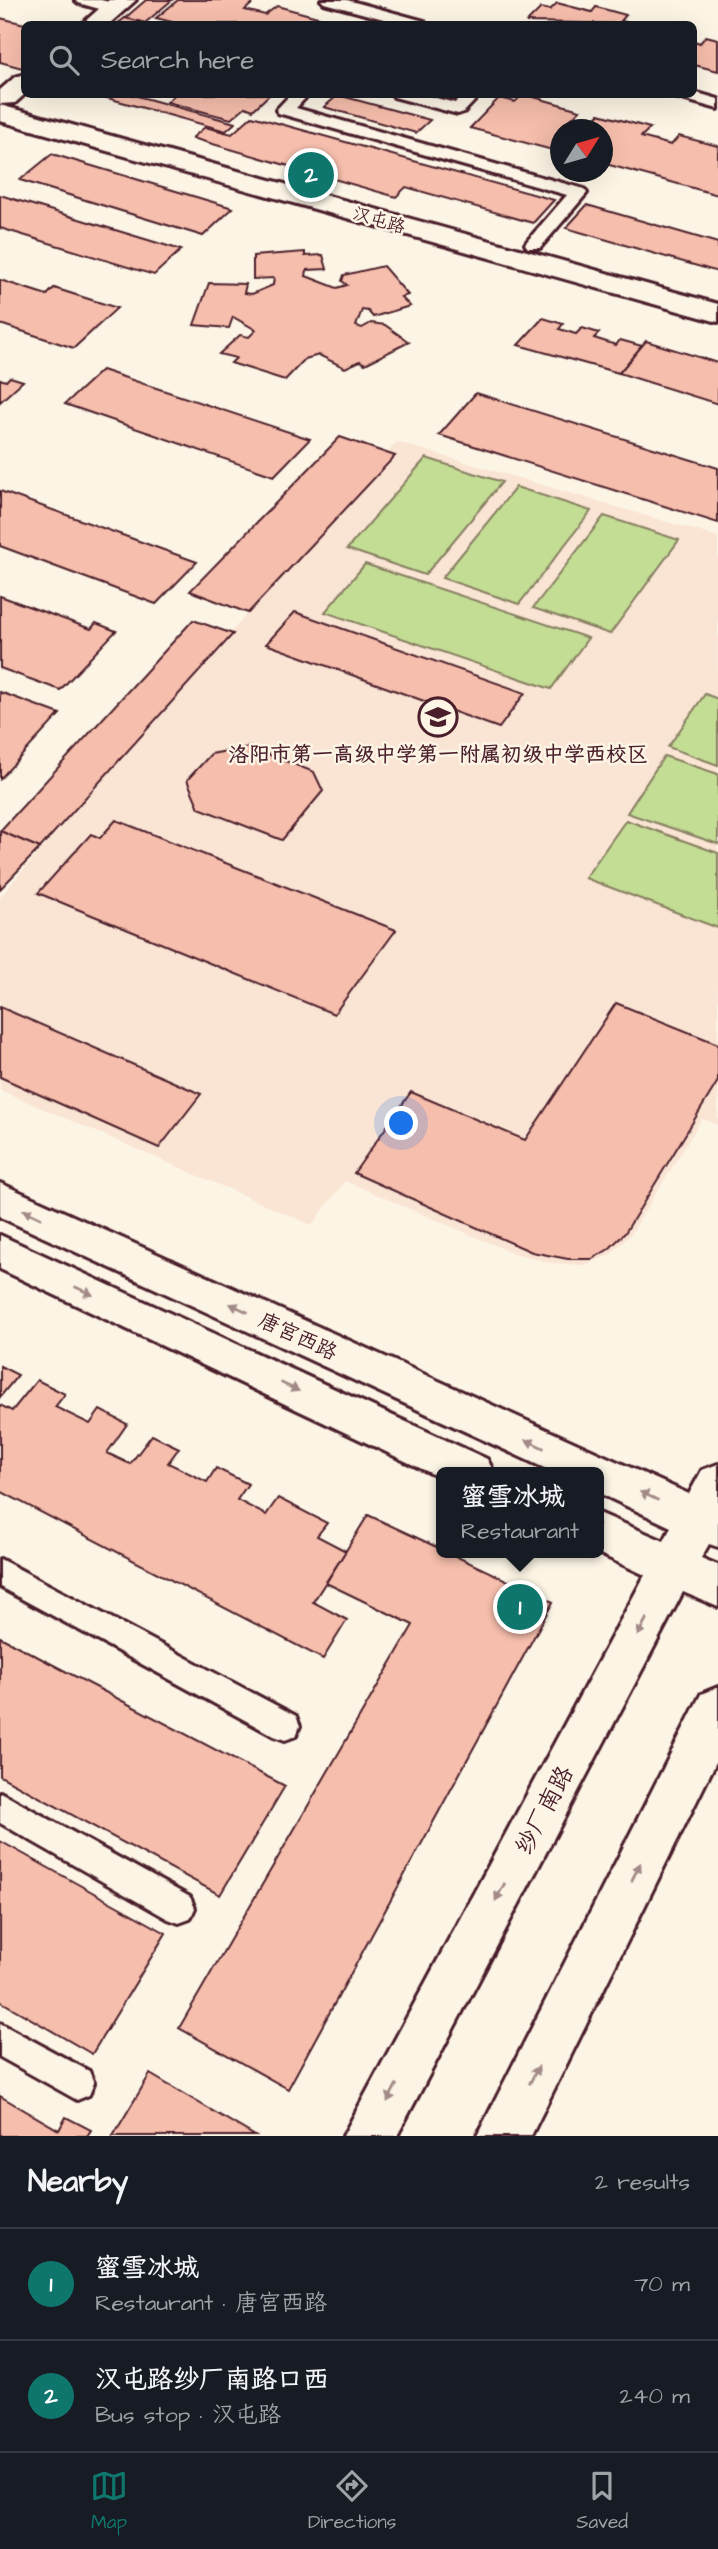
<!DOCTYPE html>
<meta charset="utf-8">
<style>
:root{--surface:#171b24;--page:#242831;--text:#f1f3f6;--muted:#9ea1a6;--line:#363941;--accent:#0f766e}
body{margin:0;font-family:"Architects Daughter","LXGW WenKai TC",sans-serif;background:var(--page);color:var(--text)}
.compass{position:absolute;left:550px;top:119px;width:63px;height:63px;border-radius:50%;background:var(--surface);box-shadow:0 7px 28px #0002;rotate:53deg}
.you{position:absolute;left:402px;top:1124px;width:24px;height:24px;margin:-18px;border:5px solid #fff;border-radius:50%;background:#1a73e8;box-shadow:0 0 0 10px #1a73e833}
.badge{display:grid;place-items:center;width:46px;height:46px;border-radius:50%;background:var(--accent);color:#fff;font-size:23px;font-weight:700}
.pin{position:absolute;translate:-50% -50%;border:4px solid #fff;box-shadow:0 2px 7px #0006}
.popup{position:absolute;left:436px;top:1467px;width:168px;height:91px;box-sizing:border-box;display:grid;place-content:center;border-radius:10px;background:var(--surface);filter:drop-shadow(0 2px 5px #0005);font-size:23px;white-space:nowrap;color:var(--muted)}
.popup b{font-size:26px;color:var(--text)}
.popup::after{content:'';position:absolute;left:50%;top:100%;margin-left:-14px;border:14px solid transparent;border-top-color:var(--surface)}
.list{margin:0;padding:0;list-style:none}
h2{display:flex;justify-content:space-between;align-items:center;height:91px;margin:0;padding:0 28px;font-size:30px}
h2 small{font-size:23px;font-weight:400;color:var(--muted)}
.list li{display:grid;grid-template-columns:46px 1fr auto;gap:21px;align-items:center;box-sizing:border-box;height:112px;padding:0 28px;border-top:2px solid var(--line)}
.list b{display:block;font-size:26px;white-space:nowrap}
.list p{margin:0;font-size:23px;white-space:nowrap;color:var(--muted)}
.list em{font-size:23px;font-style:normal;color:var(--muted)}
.icon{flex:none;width:38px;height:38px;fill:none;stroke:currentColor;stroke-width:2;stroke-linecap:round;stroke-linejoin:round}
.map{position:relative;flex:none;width:718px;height:2136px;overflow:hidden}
.search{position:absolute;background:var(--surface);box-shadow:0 7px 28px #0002;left:21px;right:21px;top:21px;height:77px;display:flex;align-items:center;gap:18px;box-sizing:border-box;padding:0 24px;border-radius:10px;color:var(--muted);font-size:26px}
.sheet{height:315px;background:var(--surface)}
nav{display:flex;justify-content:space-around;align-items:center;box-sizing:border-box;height:98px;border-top:2px solid var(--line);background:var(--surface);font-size:19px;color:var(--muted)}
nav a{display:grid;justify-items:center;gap:4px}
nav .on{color:var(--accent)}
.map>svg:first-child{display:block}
</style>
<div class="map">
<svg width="718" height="2136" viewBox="0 0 718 2136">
<rect width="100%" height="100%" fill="#fcf5e5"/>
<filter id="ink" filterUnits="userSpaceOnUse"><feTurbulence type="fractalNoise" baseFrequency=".0143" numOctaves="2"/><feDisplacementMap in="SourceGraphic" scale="14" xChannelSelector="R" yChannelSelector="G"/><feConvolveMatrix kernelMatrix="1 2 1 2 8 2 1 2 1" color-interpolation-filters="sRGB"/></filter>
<g filter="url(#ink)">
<polygon fill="#fae4d4" points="397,442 718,537 718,1125 702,1119 631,1234 610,1255 585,1265 551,1263 513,1253 345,1181 312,1225 0,1090 0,897"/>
<g fill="#c3dd94" stroke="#867e60" stroke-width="2">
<polygon points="426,458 502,482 425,575 347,549"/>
<polygon points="516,487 591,511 519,604 442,578"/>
<polygon points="604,516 679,540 610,634 533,608"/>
<polygon points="365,564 588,638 551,689 325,612"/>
<polygon points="705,694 718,699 718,765 668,747"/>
<polygon points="664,756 718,774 718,844 627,813"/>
<polygon points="626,820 718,853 718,928 585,878"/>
</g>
<g fill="#f6beac" stroke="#4a1f2b" stroke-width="2">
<polygon points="146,0 172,0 145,23 125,18"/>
<polygon points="178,0 248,0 254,2 245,10 265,15 277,6 325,19 319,24 180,24 156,18"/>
<polygon points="557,3 592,12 596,7 626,15 621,21 636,24 527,22 541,8 550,10"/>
<polygon points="0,18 25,24 24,66 22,68 0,62"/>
<polygon points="125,18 145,23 117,24"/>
<polygon points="706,36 718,39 718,71 694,65 694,41 700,43"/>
<polygon points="93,94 130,94 235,123 226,131"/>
<polygon points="175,94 270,94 253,110 245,107 231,119 167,102"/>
<polygon points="523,94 580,110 572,118 591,123 599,114 650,128 641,137 671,145 679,136 718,146 718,195 602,163 602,130 560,130 560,152 470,128 499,98 515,102"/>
<polygon points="338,95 430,120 416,133 324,107"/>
<polygon points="252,116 554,200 533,223 406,187 396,197 192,138 205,127 232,134"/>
<polygon points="52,154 233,208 203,236 20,180"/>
<polygon points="0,195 181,250 154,275 0,228"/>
<polygon points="587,205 718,243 718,272 566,228"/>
<polygon points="305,252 305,256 323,255 327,269 307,270 306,276 337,288 347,285 342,281 344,275 383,266 408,295 401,297 410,306 373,317 368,311 362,310 356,326 362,328 371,323 385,325 409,342 365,364 360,361 345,368 319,355 305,359 285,380 231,363 236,358 219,354 240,335 249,337 256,330 233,317 229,328 194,325 209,283 246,284 244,293 252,294 273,285 274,278 253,279 253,256"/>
<polygon points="0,280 47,295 54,288 117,308 74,348 0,324"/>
<polygon points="543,318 563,324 559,329 576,334 582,328 599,333 594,338 616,345 620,340 642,346 619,373 518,345"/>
<polygon points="646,341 718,363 718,404 619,373"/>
<polygon points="102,370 310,439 274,476 65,404"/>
<polygon points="10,377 23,381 0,402 0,379 6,381"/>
<polygon points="476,393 718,468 718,523 439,435"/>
<polygon points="340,437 395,456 248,613 190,591"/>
<polygon points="0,491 197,562 156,604 0,546"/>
<polygon points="0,596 91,629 96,623 116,631 60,690 0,668"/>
<polygon points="295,612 525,693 499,728 266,644"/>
<polygon points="193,620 233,634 40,848 0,831"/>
<polygon points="0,692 60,714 0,779"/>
<polygon points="249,747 314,772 323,791 282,840 199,808 187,780 211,754"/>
<polygon points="116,820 396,930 334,1014 38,893 91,834 100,838"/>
<polygon points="0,831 40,848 0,889"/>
<polygon points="616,1003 718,1044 718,1081 625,1233 609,1249 592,1259 568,1259 532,1252 354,1173 411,1092 525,1140"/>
<polygon points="0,1007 201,1094 159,1148 0,1077"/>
<polygon points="0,1366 18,1375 0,1397"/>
<polygon points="37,1380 65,1394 55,1407 90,1424 100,1410 127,1424 107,1453 130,1464 152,1435 179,1448 168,1463 207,1482 216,1468 248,1484 237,1500 266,1515 278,1498 327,1523 317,1536 346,1551 313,1602 347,1620 323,1659 0,1491 0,1405 12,1411"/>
<polygon points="368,1515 441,1549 441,1553 449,1553 553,1602 288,2089 179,2028 413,1625 326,1583"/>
<polygon points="0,1637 285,1786 220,1895 0,1776"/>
<polygon points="0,1841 166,1933 92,2054 0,2001"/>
<polygon points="150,2074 255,2136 113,2136"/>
<polygon points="0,2096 59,2130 66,2117 91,2130 87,2136 0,2136"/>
</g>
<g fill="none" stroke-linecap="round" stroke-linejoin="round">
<g stroke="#4a1f2b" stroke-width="6">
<g id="lane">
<polygon points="75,0 101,0 120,5 122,8 114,13 78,3"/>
<polygon points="321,0 347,0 424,21 426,24 402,24 324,3"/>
<polygon points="694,92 718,99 718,109 675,97 673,94 694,94"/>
<polygon points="291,94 309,94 296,108 584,189 587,193 540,248 528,248 525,244 528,240 567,195 278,113 276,110"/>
<polygon points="392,94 421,94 455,103 463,94 481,94 464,112 458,114 394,97"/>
<polygon points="0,1559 296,1716 300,1726 296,1736 285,1740 274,1736 0,1587"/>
<polygon points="0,1792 190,1897 195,1908 190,1919 179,1923 168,1919 0,1823"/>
<polygon points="0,2023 89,2071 94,2083 89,2095 77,2100 0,2057"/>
</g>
</g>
<g stroke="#4a1f2b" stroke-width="6">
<g id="street">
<polygon points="109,0 136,0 109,24 82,24"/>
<polygon points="24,74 25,94 15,103 0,104 0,90 15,77"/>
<polygon points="0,105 718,304 718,322 0,121"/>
</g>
</g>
<g stroke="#4a1f2b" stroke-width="6">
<g id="secondary">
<polygon points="0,1183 689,1494 702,1470 718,1464 718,1547 709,1544 701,1558 718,1565 718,1607 683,1592 397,2136 343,2136 645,1575 598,1553 599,1513 664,1541 671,1527 599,1493 599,1472 553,1472 0,1217"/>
<polygon points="0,1235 487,1459 494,1472 441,1472 441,1478 0,1269"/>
<polygon points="718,1687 718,1758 531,2136 477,2136 701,1694"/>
</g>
</g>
<use href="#lane" fill="#fcf5e5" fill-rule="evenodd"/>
<use href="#street" fill="#fcf5e5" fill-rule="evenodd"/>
<use href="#secondary" fill="#fcf5e5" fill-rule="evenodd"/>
</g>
<defs><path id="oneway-solid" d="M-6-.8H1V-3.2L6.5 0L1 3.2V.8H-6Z" transform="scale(1.75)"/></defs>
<g fill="#a38a88">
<use href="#oneway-solid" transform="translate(32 1214) rotate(-155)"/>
<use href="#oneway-solid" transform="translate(84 1291) rotate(25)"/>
<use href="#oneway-solid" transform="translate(239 1308) rotate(-155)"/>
<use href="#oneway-solid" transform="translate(290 1387) rotate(25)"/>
<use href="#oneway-solid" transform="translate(535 1444) rotate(-155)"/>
<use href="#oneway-solid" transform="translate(649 1496) rotate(-155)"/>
<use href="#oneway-solid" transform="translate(642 1627) rotate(118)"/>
<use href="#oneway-solid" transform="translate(636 1872) rotate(-63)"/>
<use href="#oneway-solid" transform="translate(500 1892) rotate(118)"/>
<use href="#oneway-solid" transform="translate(534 2075) rotate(-63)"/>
<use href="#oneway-solid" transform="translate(392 2093) rotate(118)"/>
</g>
</g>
<defs>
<g id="school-ring" transform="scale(2.0125)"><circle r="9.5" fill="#fcf5e5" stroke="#4a1f2b" stroke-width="1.5"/><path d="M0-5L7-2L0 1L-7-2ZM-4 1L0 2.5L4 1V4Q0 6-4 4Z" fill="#4a1f2b"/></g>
</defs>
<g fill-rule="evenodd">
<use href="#school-ring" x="438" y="717"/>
</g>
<g text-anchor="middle" stroke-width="5" stroke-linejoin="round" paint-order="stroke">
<g font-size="18" fill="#4a1f2b" stroke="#fcf5e5">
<text transform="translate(379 220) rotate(16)" y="6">汉屯路</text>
</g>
<g font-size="21" font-weight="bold" fill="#4a1f2b" stroke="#fcf5e5">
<text x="438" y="761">洛阳市第一高级中学第一附属初级中学西校区</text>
</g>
<g font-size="21" fill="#4a1f2b" stroke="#fcf5e5">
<text transform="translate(298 1336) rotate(25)" y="7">唐宫西路</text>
</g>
<g font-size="24" fill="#4a1f2b" stroke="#fcf5e5">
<text transform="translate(544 1810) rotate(-62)" y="8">纱厂南路</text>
</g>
</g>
</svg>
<svg class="compass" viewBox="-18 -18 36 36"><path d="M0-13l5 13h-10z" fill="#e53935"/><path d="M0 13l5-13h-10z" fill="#9ea1a6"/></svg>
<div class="you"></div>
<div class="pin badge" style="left:520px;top:1607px">1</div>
<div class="popup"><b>蜜雪冰城</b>Restaurant</div>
<div class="pin badge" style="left:311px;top:175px">2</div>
<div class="search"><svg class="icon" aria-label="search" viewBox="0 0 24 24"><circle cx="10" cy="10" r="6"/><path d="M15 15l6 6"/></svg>Search here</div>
</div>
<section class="sheet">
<h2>Nearby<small>2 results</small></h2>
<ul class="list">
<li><span class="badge">1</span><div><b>蜜雪冰城</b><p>Restaurant · 唐宫西路</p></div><em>70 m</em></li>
<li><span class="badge">2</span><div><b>汉屯路纱厂南路口西</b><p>Bus stop · 汉屯路</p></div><em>240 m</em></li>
</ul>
</section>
<nav>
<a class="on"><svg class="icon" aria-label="map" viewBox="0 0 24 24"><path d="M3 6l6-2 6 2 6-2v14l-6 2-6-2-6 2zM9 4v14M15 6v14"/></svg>Map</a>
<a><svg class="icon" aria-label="directions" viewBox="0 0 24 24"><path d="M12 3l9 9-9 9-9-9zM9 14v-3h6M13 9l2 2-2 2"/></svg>Directions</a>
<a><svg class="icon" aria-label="saved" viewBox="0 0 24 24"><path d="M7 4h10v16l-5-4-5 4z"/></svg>Saved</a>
</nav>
